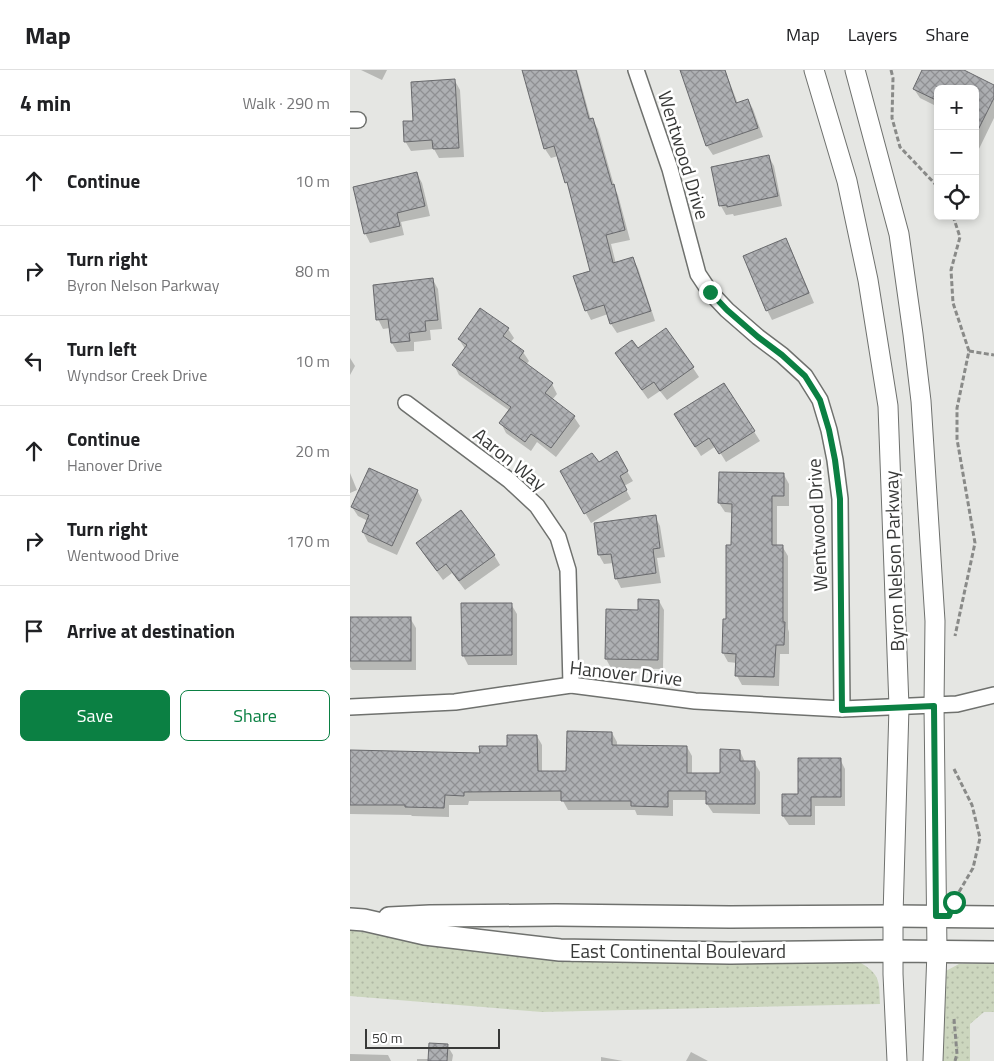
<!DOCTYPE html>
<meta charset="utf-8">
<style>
:root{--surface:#fff;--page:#f6f6f6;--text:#202124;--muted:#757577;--line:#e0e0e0;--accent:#0b8043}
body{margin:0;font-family:"Titillium Web",sans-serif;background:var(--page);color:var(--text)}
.controls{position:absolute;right:15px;top:15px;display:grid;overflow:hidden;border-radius:8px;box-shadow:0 2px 8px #0003}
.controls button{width:45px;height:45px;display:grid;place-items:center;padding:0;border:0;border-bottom:1px solid var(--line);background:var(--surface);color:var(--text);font:25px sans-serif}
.scale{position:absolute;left:15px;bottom:12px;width:135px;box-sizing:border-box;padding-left:5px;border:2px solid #383938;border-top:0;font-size:14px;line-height:18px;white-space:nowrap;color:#383938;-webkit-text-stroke:4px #fff;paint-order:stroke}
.stop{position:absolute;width:15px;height:15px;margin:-11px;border:4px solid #0b8043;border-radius:50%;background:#fff}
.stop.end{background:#0b8043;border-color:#fff;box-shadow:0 1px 5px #0008}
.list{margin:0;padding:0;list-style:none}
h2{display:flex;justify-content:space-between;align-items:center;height:65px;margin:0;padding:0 20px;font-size:21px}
h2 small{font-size:16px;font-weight:400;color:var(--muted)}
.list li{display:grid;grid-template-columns:32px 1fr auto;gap:15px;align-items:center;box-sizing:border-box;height:90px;padding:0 20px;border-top:1px solid var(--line)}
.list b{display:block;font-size:19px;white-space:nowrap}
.list p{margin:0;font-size:16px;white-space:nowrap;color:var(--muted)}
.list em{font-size:16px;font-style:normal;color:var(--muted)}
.actions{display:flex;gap:10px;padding:15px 20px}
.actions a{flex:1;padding:11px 0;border:1px solid var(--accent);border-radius:8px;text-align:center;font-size:18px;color:var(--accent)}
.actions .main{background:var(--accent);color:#fff}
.icon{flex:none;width:28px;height:28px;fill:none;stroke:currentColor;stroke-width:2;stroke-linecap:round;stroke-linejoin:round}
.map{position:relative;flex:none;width:644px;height:991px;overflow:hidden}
header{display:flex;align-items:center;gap:30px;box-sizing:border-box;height:70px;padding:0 25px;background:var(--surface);border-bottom:1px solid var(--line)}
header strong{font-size:24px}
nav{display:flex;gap:28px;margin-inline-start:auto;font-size:18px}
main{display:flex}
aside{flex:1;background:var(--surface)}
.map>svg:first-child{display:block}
</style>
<header>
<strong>Map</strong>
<nav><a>Map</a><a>Layers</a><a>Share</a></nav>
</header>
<main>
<aside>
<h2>4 min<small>Walk · 290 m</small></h2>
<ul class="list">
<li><svg class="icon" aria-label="ahead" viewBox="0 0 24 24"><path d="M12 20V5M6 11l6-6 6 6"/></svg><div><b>Continue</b></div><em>10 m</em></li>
<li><svg class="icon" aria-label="right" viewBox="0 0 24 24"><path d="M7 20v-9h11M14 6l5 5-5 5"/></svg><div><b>Turn right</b><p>Byron Nelson Parkway</p></div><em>80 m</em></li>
<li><svg class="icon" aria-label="left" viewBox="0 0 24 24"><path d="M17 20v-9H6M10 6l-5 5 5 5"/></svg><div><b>Turn left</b><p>Wyndsor Creek Drive</p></div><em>10 m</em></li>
<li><svg class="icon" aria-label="ahead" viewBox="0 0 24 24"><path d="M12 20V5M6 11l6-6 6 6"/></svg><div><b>Continue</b><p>Hanover Drive</p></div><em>20 m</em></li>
<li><svg class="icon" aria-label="right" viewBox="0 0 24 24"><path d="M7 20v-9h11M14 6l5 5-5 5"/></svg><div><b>Turn right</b><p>Wentwood Drive</p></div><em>170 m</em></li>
<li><svg class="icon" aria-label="arrive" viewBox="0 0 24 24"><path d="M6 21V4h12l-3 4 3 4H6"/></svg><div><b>Arrive at destination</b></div></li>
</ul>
<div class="actions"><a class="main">Save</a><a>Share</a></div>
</aside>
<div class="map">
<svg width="644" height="991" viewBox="0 0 644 991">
<defs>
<pattern id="park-dots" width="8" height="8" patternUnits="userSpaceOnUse" patternTransform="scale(1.25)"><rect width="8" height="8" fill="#ccd6be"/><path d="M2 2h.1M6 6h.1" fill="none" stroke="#b0b8a4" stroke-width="1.8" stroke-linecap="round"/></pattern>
<pattern id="building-cross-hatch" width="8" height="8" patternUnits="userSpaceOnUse" patternTransform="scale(1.25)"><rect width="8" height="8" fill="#aeb0b3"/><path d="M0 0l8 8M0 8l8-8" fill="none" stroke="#8f9093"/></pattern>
</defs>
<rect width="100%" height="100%" fill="#e5e6e3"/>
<g fill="url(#park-dots)">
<path d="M0,860L120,880L182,888L509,892C531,904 529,912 530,934L192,942L0,926Z"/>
<polygon points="609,894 644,894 644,942 634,942 620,954 620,991 587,991 590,904"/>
</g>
<g fill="#0003">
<polygon points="11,0 37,0 32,10"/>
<polygon points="173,0 227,0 241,50 242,49 248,59 265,119 268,125 280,170 261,174 266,194 282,188 288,198 305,251 267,263 261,254 258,244 241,250 236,240 241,202 220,119 216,112 208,86 201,88 195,79"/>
<polygon points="331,0 375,0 388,34 398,30 403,39 413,67 363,85 357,76"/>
<polygon points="573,0 611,0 644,16 644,48 628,81 625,79 625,19 588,19 588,37 570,28 564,19"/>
<polygon points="105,11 110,20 114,87 89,88 84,79 61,81 55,71 64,52"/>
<polygon points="419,87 424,96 432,136 384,146 383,144 376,145 371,136 363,98"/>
<polygon points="67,104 72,113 80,146 51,152 54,165 20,173 15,163"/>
<polygon points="436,169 441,179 464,233 422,250 417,240"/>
<polygon points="83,210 88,219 92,259 80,260 81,270 64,272 64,281 47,282 42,273 40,258 33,259 28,249"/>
<polygon points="158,259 164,268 160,273 173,282 179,291 176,295 202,314 207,324 202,330 224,347 230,356 206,387 187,372 181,381 156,363 151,353 160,341 109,305 104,295 115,279 109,269"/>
<polygon points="315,260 343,298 349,307 317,330 310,321 298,329 272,293 266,283 288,280"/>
<polygon points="0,288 5,296 0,305"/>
<polygon points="374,314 410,371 376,392 366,376 351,386 331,354"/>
<polygon points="266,383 283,411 274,416 281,429 241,453 212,402 248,394"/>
<polygon points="0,403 7,420 0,423"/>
<polygon points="434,405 439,414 439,436 427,436 427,476 432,476 438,486 438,559 439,562 439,584 430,584 429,616 392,615 387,606 387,593 378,592 373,583 378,551 382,476 383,443 375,442 369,433"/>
<polygon points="67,420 72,430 47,485 18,472 13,462 18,451 8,446 2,437"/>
<polygon points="305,446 310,456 315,487 307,488 311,513 271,518 266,508 264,493 254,494 249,485"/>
<polygon points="68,474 144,485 150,495 115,520 102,503 93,510 73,483"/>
<polygon points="309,531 314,540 313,599 261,598 256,589"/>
<polygon points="161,534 167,544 167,595 118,595 113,585"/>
<polygon points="0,548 60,548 66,558 66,600 2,600 0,597"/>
<polygon points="262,663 267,672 267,676 337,677 342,686 342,704 371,704 390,681 395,692 404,692 410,702 410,744 363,743 357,734 357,730 323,730 323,746 287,745 285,740 218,740 213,731 119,731 118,735 99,735 99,747 62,746 61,745 0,744 0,682 131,684 159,677 187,666 192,675 192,702 217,702"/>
<polygon points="490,689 495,699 495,736 465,736 465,755 439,755 433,746 449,725"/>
<polygon points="97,975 103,985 102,991 67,991 67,989 79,989"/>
<polygon points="341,982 358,991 336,991"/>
<polygon points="0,984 38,985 41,991 0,991"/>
<polygon points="251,987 273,991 251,991"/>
</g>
<g fill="url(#building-cross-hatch)" stroke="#68696c">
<polygon points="172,0 226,0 239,49 243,48 262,115 264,114 275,160 256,165 263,193 283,187 301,241 260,254 254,235 235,241 223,206 240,201 217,112 215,113 204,76 194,79"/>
<polygon points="330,0 375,0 386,33 398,29 408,58 356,76"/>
<polygon points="572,0 614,0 644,15 644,28 625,66 625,19 588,19 588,31 563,19"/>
<polygon points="105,9 109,78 83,79 82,70 54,72 53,51 63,51 61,12"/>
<polygon points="419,85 428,126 377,137 377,135 369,136 361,97"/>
<polygon points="67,102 75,136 47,143 50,156 14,164 3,117"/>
<polygon points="436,168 459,223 416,241 393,186"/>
<polygon points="83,208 88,250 75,251 76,261 59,263 60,271 41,273 38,249 26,250 23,215"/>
<polygon points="130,238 159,258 153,266 174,281 169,288 203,313 195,323 225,346 201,378 181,364 175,372 149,353 161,337 102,295 117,275 108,269"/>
<polygon points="316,258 344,297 310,321 304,312 292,320 265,283 282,270 288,278"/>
<polygon points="374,313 405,361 369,384 359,368 345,377 324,344"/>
<polygon points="267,381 278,401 270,406 277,420 234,444 210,401 242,383 249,392"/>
<polygon points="19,398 68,420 42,476 12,462 19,445 1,437"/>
<polygon points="369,402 434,403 434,426 422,426 422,475 433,475 433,552 435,552 434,575 426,575 424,607 385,606 386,584 372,583 373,549 376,549 376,475 381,475 382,434 368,433"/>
<polygon points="111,440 145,485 109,511 96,494 87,501 66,473"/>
<polygon points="306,445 310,478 303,479 306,503 265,509 261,484 248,485 244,453"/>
<polygon points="288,529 309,530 308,590 255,589 256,539 288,540"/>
<polygon points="111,533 162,533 162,585 112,586"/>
<rect x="0" y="547" width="61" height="44"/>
<polygon points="217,661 262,662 262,675 337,676 337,703 370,703 370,679 390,680 390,691 405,691 405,734 356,734 356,721 318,721 318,737 281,736 281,731 211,731 211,721 114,722 114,726 95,725 94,738 55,737 55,735 0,735 0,680 130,683 129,676 157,676 157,665 187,665 188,701 216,701"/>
<polygon points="448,688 491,688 491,727 461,727 461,746 432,746 432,724 448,724"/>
<polygon points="79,973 98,974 97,991 78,991"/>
</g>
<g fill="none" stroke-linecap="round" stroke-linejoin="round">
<g stroke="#6f716e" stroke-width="18">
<g id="minor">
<polyline points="286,0 320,99 348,204 360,222 377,240 408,267 432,285 455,306 470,330 479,360 485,390 490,429 492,639"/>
<polyline points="0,50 8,50"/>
<polyline points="56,333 159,410 187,436 208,467 218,500 221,615"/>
<polyline points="0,637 105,632 221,615 345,631 492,639 607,634 644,625"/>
</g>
</g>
<g stroke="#6f716e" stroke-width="21">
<g id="tertiary">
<polyline points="464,0 497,111 518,210 538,336 549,637 543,846 543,904 547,991"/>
<polyline points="505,0 549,164 563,264 571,331 585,551 584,636 587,881 583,991"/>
</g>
</g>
<g stroke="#6f716e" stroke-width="24">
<g id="secondary">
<polyline points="39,848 80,846 206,845 380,847 543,846 644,847"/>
<polyline points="0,849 14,850 75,864 210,880 380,883 543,881 644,882"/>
</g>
</g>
<g stroke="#898a88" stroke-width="3" stroke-dasharray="5 2.5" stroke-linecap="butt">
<polyline points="541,0 543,8 542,48 550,77 588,117"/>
<polyline points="603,146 610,167 601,200 603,233 619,281 607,338 607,369 625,473 605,566"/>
<polyline points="619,281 644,285"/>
<polyline points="604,699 622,735 630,768 623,798 606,827"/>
<polyline points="604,949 607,984 605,991"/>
</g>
<use href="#minor" stroke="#fff" stroke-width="15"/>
<use href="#tertiary" stroke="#fff" stroke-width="19"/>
<use href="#secondary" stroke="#fff" stroke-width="21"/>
</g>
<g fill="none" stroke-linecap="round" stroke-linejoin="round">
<polyline stroke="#0b8043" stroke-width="6" points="360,222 377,240 408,267 432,285 455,306 470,330 479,360 485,390 490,429 492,640 584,636 586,846 599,846 604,832"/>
</g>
<g text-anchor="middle" stroke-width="5" stroke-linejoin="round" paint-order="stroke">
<g font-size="19" fill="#383938" stroke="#fff">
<text transform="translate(334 85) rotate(73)" y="7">Wentwood Drive</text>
<text transform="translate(160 389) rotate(39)" y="7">Aaron Way</text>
<text transform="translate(467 455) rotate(-93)" y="7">Wentwood Drive</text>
<text transform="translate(544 491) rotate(-92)" y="7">Byron Nelson Parkway</text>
<text transform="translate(276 603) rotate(6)" y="7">Hanover Drive</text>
<text x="328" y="888">East Continental Boulevard</text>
</g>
</g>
</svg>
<div class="controls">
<button>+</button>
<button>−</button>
<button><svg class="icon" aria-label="locate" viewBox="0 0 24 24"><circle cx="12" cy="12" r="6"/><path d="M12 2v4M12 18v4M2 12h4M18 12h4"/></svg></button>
</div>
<div class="scale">50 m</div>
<div class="stop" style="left:604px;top:832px"></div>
<div class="stop end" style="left:360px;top:222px"></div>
</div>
</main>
